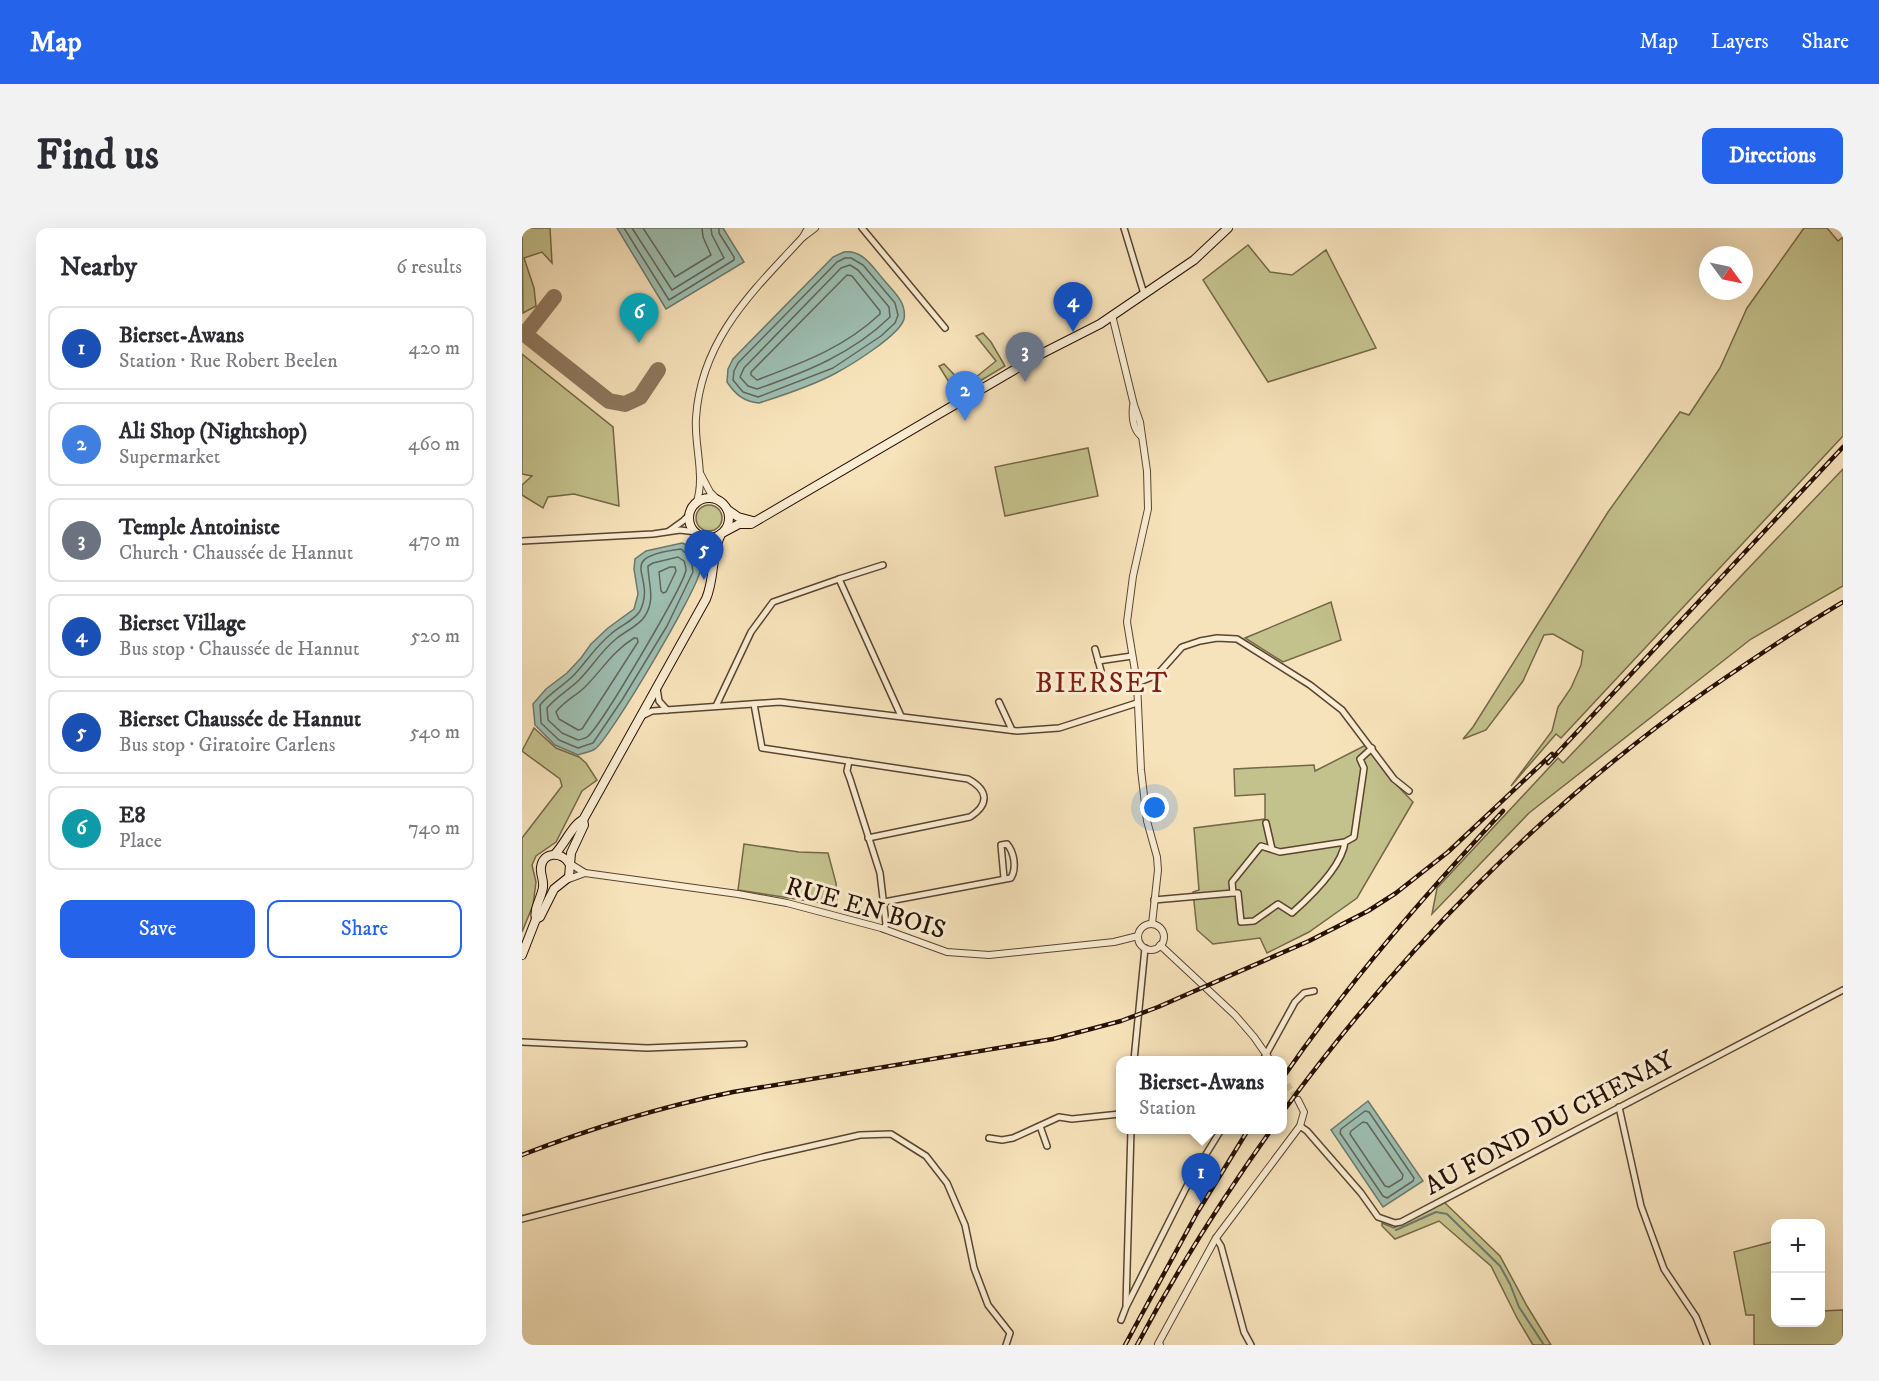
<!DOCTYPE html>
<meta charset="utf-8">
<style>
:root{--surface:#fff;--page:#f2f2f3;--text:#2b2b33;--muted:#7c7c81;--line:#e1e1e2;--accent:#2563eb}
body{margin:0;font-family:"IM FELL DW Pica",serif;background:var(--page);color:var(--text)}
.controls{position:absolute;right:18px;bottom:18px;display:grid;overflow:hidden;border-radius:12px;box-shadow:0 6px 24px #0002}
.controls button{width:54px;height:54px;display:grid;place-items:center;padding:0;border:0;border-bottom:2px solid var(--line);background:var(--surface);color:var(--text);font:30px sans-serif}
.compass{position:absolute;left:1177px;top:18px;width:54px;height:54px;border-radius:50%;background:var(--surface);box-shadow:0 6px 24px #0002;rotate:123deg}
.you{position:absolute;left:633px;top:580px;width:21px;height:21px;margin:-15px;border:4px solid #fff;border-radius:50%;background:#1a73e8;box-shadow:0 0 0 9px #1a73e833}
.badge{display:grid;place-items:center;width:39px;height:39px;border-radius:50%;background:var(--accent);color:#fff;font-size:20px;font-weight:700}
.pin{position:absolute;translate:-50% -50px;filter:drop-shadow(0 2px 3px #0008)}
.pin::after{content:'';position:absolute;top:32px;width:21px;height:18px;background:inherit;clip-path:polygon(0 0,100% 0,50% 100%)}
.popup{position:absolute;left:594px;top:828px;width:171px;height:78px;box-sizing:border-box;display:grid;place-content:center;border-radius:12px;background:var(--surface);filter:drop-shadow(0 2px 4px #0005);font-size:20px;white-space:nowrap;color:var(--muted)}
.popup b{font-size:22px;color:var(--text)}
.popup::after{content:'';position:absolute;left:50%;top:100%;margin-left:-12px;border:12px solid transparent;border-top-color:var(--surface)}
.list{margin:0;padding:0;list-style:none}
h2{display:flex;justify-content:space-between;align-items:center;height:78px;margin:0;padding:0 24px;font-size:26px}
h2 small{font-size:20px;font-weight:400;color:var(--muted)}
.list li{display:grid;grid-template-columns:39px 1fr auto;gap:18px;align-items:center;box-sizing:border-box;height:84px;margin:0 12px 12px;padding:0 12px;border:2px solid var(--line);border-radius:12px}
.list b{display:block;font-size:22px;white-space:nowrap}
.list p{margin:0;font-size:20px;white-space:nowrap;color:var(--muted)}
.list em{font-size:20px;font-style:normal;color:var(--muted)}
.actions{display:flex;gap:12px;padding:18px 24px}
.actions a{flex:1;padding:14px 0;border:2px solid var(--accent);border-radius:12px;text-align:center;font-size:21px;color:var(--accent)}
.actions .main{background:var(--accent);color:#fff}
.map{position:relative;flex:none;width:1321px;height:1117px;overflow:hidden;border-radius:12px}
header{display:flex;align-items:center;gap:36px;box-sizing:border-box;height:84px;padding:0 30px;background:var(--accent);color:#fff}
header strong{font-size:28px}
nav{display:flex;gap:33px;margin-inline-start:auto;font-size:21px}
.intro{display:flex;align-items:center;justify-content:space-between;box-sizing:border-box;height:144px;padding:0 36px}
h1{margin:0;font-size:42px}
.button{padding:15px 27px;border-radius:12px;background:var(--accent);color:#fff;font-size:21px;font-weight:700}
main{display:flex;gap:36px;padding:0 36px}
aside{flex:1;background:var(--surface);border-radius:12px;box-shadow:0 6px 24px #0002}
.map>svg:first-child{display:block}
</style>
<header>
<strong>Map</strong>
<nav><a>Map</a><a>Layers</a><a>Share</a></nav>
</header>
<div class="intro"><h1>Find us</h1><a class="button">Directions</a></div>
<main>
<aside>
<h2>Nearby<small>6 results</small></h2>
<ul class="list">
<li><span class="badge" style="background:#1a4fb4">1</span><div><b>Bierset-Awans</b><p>Station · Rue Robert Beelen</p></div><em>420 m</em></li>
<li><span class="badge" style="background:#3f7fe0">2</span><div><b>Ali Shop (Nightshop)</b><p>Supermarket</p></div><em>460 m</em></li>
<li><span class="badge" style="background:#6b7280">3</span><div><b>Temple Antoiniste</b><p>Church · Chaussée de Hannut</p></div><em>470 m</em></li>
<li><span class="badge" style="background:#1a4fb4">4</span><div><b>Bierset Village</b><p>Bus stop · Chaussée de Hannut</p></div><em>520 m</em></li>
<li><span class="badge" style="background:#1a4fb4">5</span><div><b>Bierset Chaussée de Hannut</b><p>Bus stop · Giratoire Carlens</p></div><em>540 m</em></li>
<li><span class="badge" style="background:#0f9aa8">6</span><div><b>E8</b><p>Place</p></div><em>740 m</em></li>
</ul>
<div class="actions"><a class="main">Save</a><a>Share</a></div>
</aside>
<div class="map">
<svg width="1321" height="1117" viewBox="0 0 1321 1117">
<rect width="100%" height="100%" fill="#f7e3bb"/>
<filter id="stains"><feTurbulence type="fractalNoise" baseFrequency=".00333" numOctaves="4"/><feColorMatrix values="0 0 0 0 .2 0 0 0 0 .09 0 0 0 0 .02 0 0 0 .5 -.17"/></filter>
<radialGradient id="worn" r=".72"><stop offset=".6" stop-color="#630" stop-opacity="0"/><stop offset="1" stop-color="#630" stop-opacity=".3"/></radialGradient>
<g fill="#c3c18c" stroke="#746848" stroke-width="1.5">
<polygon points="0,0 28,0 30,35 20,24 2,30 12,60 14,78 1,85"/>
<polygon points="1282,0 1305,0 1316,13 1321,9 1321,208 1039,510 1034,506 989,558 1030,503 1036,479 1049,460 1059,437 1061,423 1031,406 1022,407 1001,453 964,502 941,511 951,499 1086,284 1158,184 1167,187 1198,140 1225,80"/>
<polygon points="726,17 748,44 770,47 804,22 854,120 746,154 681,52"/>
<polygon points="461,105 469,114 483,138 435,167 417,138 422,136 443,158 474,133 454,108"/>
<polygon points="0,126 91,199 97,278 52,266 26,269 21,280 0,267 0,257 10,248 0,246"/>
<polygon points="566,220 576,268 483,288 473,239"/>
<polygon points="1321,241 1321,358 1229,411 1007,585 910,686 915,660 1036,530 1041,535"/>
<circle cx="187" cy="290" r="13"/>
<polygon points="809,374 819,412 761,434 723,410"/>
<polygon points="12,500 34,520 57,529 64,535 75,552 60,563 34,614 14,628 10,637 14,654 11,677 0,704 0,610 40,558 38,551 0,523"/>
<polygon points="844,517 866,548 891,574 835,670 787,704 745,725 738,710 691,716 675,702 671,664 677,662 672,600 743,591 743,566 713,568 712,541 792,537 793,543"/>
<polygon points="222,616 277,624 306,625 314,655 315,681 300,675 216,662"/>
<polygon points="922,974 978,1028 1005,1078 1029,1117 1011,1117 995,1090 969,1038 917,993 873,1011 860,998 860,995 872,1000"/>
<polygon points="1253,1013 1254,1094 1298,1094 1299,1083 1321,1082 1321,1117 1232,1117 1232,1087 1224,1087 1212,1024"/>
</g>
<g fill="#9dbeb1" stroke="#6d786b" stroke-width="1.5">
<polygon points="95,0 201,0 222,34 144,81"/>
<path d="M322,24C341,22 350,38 361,51C371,63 385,74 382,91C378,107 329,137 314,145C294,156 259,168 237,175C222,174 213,166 205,154L206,141L211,131L311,29Z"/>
<path d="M160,315C171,318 179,331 178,343C176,361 87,512 73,521C68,524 61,525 56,527L33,517L13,497L11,476L24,461L45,445L59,430L69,416L86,400L112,381L116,366L112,341L113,331L124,323Z"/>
<polygon points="846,873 901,953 861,979 809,902"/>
</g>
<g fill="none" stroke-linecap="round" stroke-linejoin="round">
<g stroke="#62665a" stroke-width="1.5">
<polyline points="102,0 147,72 212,32 212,29 197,5 197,0"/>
<polyline points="110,0 150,62 202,30 190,7 189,0"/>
<polyline points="121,0 153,49 189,27 181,9 180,0"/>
<polygon points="329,30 341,37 373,75 376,87 373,95 359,108 311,140 236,169 221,164 211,152 212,143 216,135 315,34 323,30"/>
<path d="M328,37L336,42L367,79L368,89C330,126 284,144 235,161L226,158L218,149L222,140L319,40Z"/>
<path d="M325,47L330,48L358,83V86C322,120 280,135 235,152L229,147V144Z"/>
<path d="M159,321L169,330L171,344L145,398L100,472L71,515L56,520L37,512L19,495L18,477C28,465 41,458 52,447C65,433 74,418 89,406C97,398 112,393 118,383C136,346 89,330 159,321Z"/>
<path d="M156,329L162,333C163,335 164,341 164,342C161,359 78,500 65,509C64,510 57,512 56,512L40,505L26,492L25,480C35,468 47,462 57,452C70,439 79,423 94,411C103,403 117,398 123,388C134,371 126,355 126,338L131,335Z"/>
<polygon points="148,339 153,339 154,343 144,364 141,365 139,363 137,344"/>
<path d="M112,410H115L116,414L60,501L56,502L37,491L34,484C42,473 54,468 63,459C80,442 90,424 112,410Z"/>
<polygon points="843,883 847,884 892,950 891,953 865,970 861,968 818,905 819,901"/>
<polygon points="841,894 845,895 881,947 880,951 867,959 863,958 828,906 829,903"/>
</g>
<polyline stroke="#6d786b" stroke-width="2" points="874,1002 914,984 925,986 978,1038 988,1056 997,1079 1022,1117"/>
<g stroke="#8e795f" stroke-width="16">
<polyline points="0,104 87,173 103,176 118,169 136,142"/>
<polyline points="3,106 32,69"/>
</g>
<polyline stroke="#d8c39f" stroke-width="6" stroke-dasharray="6 3" stroke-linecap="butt" points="760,849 776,872"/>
<g stroke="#5a4431" stroke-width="8">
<g id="minor">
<polyline points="340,0 423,100"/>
<polyline points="602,0 622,66"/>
<polyline points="147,303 161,293 168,286"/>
<polyline points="0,313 131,306 158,302 174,304"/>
<polyline points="317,351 379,488"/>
<polyline points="573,421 579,443"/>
<polyline points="576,433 610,428"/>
<polyline points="615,455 635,447 660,419 678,413 695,410 715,411 788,457 820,482 872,551 887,563"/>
<polyline points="135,460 137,473 145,482"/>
<polyline points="477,474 490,502"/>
<path d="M232,476L240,520L446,551C466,562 468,576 448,589L346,610"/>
<polyline points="194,478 229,404 251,374 317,351 361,337"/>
<polyline points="120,488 130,483 258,474 495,503 537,500 615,475"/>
<polyline points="327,533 325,543 328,551 358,645 364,696 362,701"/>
<polyline points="744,595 750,621"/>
<path d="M823,614L758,624L739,618L710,654L711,665H716L719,694L732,693L756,676L770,685C788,669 820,639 823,614L832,609L842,540L838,531L850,520"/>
<polyline points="632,672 711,665"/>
<path d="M362,674L489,650C495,640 492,624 485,616L479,617L482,650"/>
<polyline points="0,814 125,820 222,816"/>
<polyline points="612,832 623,720"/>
<polyline points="741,832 773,774 782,765 792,763"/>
<polyline points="1097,879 1119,978 1142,1041 1174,1089 1185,1117"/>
<polyline points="518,898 525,918"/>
<polyline points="778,898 785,903 839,965 856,989 873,995 879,994 1321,762"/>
<polyline points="467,910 480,912 491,910 537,889 550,891 598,886"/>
<polyline points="0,991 241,929 338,907 369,906 404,928 425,955 443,997 452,1040 466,1077 488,1105 484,1117"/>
<polyline points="694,1010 699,1018 722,1104 729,1117"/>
<polyline points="604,1077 609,902"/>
<polyline points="599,1092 604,1079 668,952 699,902"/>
</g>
</g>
<g stroke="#5a4431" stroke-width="8">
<g id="tertiary">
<polyline points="281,9 293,0"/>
<polyline points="590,87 612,177 618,194 625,243 626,281 611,348 605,394 615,455 619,542 625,593 635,629 636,642 630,696"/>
<path d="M611,178C610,188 611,201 619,208"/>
<polyline points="178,245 188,264 196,272"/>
<path d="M174,276C184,249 172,218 174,190C179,111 231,63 281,9L286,0"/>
<polyline points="47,635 63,645 216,666 265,675 359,700 425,724 467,727 592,714 616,708"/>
<polyline points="44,652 63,645"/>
<circle cx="629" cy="709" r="13"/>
<polyline points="638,717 713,787 732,809 748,832"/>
<polyline points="638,1117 636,1116 694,1010 778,898 782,884 776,872"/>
</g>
</g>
<g stroke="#260f03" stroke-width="10">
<g id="secondary">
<circle cx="187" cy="290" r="20"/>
<polyline points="206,282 216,289 231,293"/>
<polyline points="202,304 217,296 229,296 521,125 578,96 672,32 706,0"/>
<polyline points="179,308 191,334"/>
<path d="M33,626C42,617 51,596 61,592L184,371C193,350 189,326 199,306"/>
<path d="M14,691C11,681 20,669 21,659C22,652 18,646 19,639C21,623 40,624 47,635"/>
<polyline points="0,727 14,691 18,689 32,661 47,649 49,625 62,597 61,592"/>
</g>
</g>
<use href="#minor" stroke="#faedd3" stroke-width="5"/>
<use href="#tertiary" stroke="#faedd3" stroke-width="6"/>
<use href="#secondary" stroke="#faedd3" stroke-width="8"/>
<g stroke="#260f03" stroke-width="4.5">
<g id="rail">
<polyline points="1026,535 1321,219"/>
<path d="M760,851C826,755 902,668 981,583"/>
<path d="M760,885C876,726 1022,577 1184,463C1229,432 1274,402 1321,374"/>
<path d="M0,927C69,900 139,879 211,864L531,811L599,793L636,779L787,713L846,683L874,665L926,624L1030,526"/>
<polyline points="603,1117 675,985 726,902"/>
<path d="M615,1117C655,1042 700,971 749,902"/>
</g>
</g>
<use href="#rail" stroke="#faedd3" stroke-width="2" stroke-dasharray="7" stroke-linecap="butt"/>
</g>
<g text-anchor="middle" stroke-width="6" stroke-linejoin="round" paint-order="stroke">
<g font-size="26" fill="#260f03" stroke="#faedd3">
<text transform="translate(344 679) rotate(16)" y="9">RUE EN BOIS</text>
<text transform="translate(1027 894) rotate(-28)" y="9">AU FOND DU CHENAY</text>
</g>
<g font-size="28" letter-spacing="1.5" fill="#7a1f14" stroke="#faedd3">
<text x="580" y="464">BIERSET</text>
</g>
</g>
<rect width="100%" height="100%" filter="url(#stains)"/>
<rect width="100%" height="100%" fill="url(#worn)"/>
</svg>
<div class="controls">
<button>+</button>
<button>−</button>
</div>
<svg class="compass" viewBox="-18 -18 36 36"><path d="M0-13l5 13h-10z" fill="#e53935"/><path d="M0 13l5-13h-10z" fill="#7c7c81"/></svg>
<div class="you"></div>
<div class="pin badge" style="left:679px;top:975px;background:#1a4fb4">1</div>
<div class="popup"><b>Bierset-Awans</b>Station</div>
<div class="pin badge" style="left:443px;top:193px;background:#3f7fe0">2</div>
<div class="pin badge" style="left:503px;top:154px;background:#6b7280">3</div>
<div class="pin badge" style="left:551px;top:104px;background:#1a4fb4">4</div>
<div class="pin badge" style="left:182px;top:352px;background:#1a4fb4">5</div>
<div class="pin badge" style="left:117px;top:115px;background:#0f9aa8">6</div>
</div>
</main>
